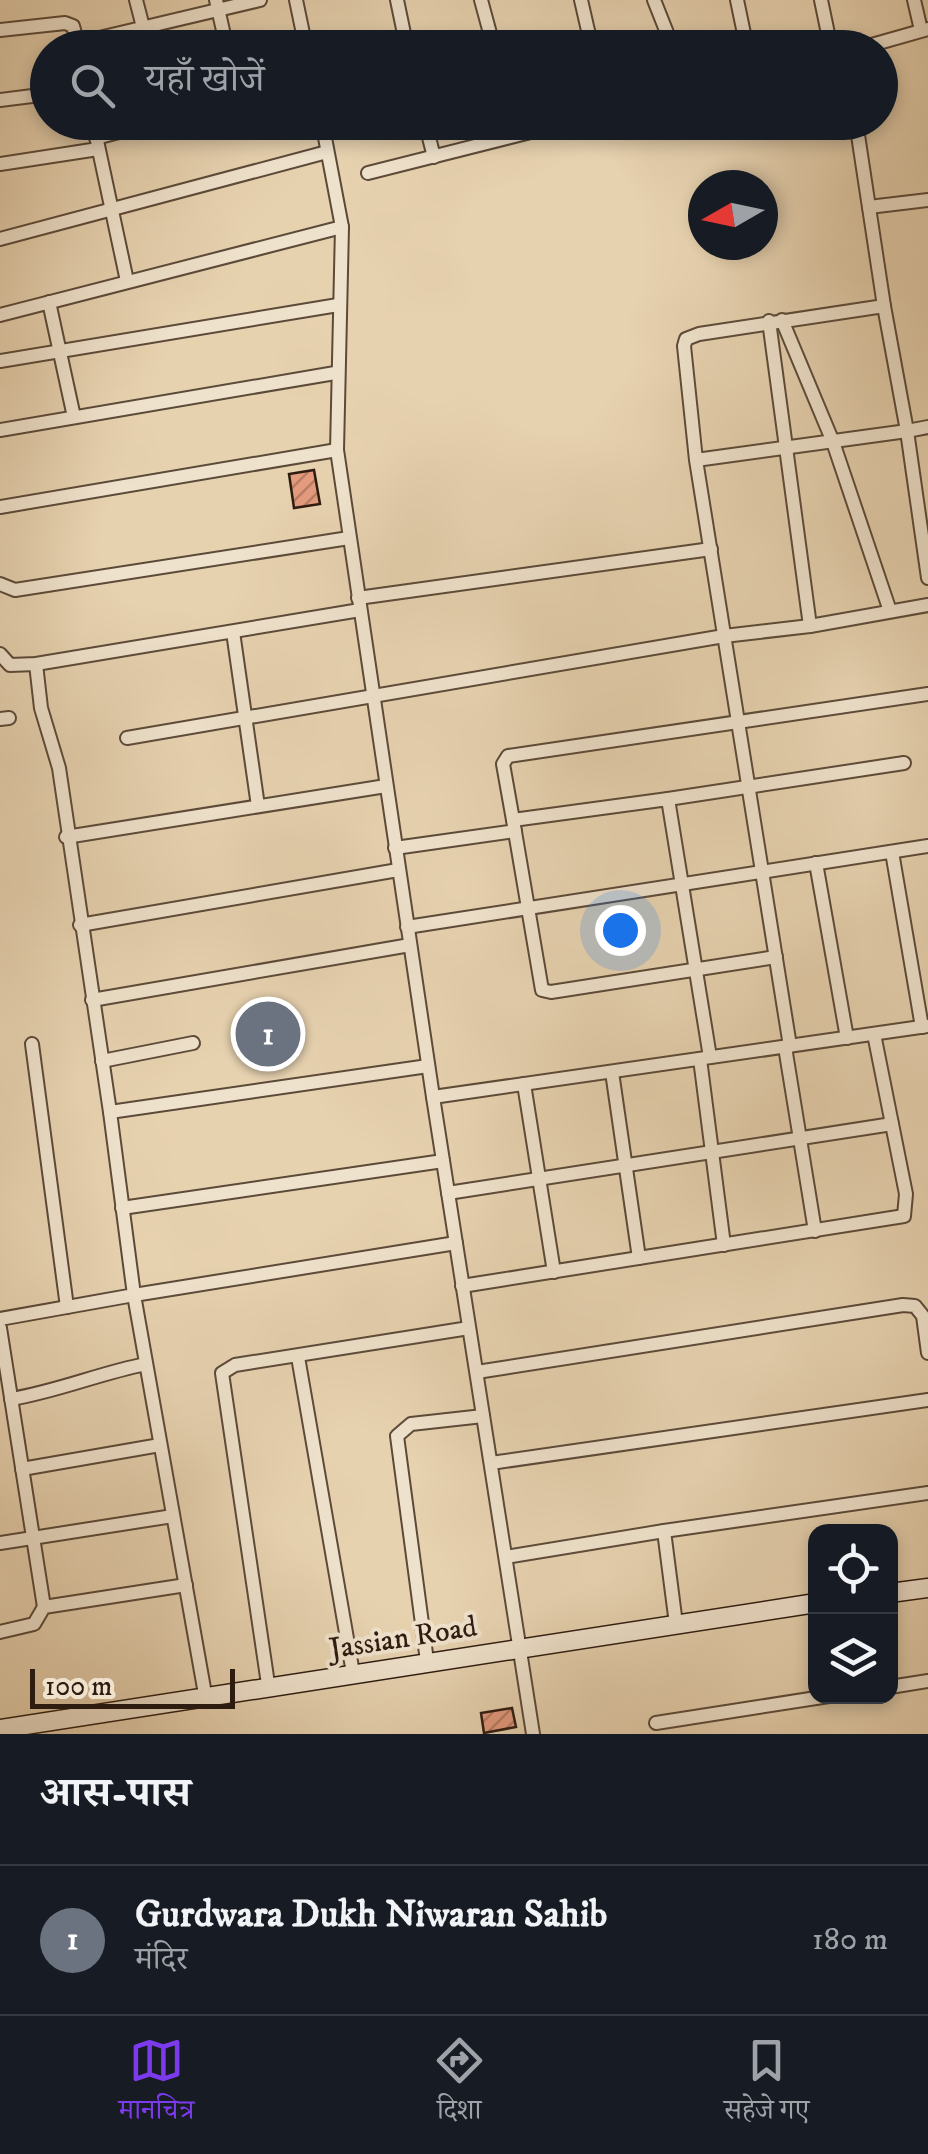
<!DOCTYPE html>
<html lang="hi">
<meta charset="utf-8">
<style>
:root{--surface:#171b24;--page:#242831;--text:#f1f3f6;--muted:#9ea1a6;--line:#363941;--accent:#7c3aed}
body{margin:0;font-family:"IM FELL DW Pica","Noto Serif Devanagari",serif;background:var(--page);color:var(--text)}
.controls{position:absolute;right:30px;bottom:30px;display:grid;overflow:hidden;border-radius:20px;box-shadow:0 5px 15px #0003}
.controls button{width:90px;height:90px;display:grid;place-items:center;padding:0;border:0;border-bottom:2px solid var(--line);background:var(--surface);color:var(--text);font:50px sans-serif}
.compass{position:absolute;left:688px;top:170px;width:90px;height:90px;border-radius:50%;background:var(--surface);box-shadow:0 5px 15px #0003;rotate:261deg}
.scale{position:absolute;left:30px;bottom:25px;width:205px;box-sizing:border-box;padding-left:10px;border:5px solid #2e1c11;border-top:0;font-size:28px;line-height:35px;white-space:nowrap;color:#2e1c11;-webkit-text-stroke:8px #efe2cc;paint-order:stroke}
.you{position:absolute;left:620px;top:930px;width:35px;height:35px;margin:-25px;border:8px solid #fff;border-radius:50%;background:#1a73e8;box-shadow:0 0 0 15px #1a73e833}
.badge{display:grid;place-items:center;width:65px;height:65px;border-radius:50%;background:var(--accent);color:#fff;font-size:32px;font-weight:700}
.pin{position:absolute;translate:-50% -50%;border:5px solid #fff;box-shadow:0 2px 10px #0006}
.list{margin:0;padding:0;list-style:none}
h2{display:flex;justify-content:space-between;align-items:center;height:130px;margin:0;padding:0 40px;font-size:42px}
h2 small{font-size:32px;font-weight:400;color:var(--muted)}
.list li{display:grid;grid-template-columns:65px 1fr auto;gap:30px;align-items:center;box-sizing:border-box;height:150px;padding:0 40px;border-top:2px solid var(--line)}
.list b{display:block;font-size:38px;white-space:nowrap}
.list p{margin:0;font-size:32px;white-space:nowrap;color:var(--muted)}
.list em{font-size:32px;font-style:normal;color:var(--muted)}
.icon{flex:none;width:55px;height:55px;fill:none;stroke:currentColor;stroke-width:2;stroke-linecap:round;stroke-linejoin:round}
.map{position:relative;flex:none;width:928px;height:1734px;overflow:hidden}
.search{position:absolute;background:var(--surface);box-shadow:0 5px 15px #0003;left:30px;right:30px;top:30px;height:110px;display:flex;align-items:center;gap:25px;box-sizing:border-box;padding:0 35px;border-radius:55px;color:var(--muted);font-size:38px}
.sheet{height:280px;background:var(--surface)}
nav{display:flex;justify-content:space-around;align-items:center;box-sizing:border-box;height:140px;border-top:2px solid var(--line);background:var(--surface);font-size:28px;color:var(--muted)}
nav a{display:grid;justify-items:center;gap:5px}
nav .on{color:var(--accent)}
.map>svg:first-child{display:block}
</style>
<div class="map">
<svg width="928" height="1734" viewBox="0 0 928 1734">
<defs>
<pattern id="building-hatch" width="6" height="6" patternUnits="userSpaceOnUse" patternTransform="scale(2.5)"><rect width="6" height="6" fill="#e39a7d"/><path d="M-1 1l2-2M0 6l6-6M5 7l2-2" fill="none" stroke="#b87d65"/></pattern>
</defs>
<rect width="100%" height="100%" fill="#e7d2b0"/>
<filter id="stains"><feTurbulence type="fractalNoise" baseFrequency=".002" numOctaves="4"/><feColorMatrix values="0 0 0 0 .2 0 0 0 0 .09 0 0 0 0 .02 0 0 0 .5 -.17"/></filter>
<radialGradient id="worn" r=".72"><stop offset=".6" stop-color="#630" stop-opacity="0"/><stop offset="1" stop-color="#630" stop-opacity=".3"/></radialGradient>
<g fill="url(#building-hatch)" stroke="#2e1c11" stroke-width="2.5">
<polygon points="314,470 320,504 294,508 289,474"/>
<polygon points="512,1708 516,1727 484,1733 481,1713"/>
</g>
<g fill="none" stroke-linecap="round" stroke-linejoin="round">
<g stroke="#5c4a39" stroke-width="16">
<g id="street">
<polyline points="136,0 143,27"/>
<polyline points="216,0 227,48"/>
<polyline points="296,0 306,48"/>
<polyline points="397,0 407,48"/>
<polyline points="481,0 494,48"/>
<polyline points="581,0 592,48"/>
<polyline points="654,0 673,48"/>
<polyline points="737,0 747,48"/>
<polyline points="821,0 831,48"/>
<polyline points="914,0 921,30"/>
<polyline points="0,30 65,23 73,26 79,48"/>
<polyline points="78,43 260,0"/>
<polyline points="861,48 928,29"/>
<polyline points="0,100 48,94"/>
<polyline points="93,122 127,281"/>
<polyline points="425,122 434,157"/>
<polyline points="856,122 884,306"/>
<polyline points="96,138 157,122"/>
<polyline points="0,164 98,149"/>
<polyline points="368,173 570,122"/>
<polyline points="869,207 928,200"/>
<polyline points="342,227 337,450 433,1097"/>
<polyline points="0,239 327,152"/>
<polyline points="49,302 74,417"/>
<polyline points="0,315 342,227 322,122"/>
<polyline points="782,320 833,442 890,611"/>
<polyline points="0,361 338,305"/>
<polyline points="928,427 907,431 928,578"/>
<polyline points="0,430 335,373"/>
<polyline points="696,460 907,431 884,306 699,334 686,339 684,346 696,460 790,1046"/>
<polyline points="0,507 337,450"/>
<polyline points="0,584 15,590 349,538"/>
<polyline points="358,598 711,549"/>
<polyline points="810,626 928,605"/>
<polyline points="233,632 258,806"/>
<polyline points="0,654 10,665 36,664 360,610"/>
<polyline points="36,664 41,708 59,768 110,1112"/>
<polyline points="0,719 9,718"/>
<polyline points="127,738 724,636 810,626 769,321"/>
<polyline points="668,799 904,763"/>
<polyline points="513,820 503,764 508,756 928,694"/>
<polyline points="66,837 386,786"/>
<polyline points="395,848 515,831"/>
<polyline points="892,852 922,1027"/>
<polyline points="816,863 847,1038"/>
<polyline points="80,925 398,870"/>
<polyline points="407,927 928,846"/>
<polyline points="92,1000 410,945"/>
<polyline points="32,1044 67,1307"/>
<polyline points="785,1047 815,1231"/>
<path d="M710,1057C696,971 682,885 668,799L513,820L542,990L551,992L776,957"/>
<polyline points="700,1059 724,1245"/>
<polyline points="102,1061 193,1043"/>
<polyline points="612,1072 639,1258"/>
<polyline points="524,1084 554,1272"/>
<polyline points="448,1193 892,1124"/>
<polyline points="122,1208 443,1161"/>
<polyline points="462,1286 904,1216 906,1194 874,1034"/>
<polyline points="0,1319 134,1295 110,1112 428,1066"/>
<polyline points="0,1328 44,1607"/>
<polyline points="298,1357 353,1673"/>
<polyline points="477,1372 903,1305 915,1306 923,1316 928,1353"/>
<path d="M11,1399C59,1391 100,1373 146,1364"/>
<polyline points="491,1463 928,1400"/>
<polyline points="22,1469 160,1445"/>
<polyline points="0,1543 173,1516"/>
<polyline points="506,1557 664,1531"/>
<polyline points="676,1624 664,1531 928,1493"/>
<polyline points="0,1632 34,1624 44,1607 186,1585"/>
<polyline points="427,1661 397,1436 411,1424 483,1416"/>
<polyline points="268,1684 222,1373 235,1365 469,1328"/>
<polyline points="890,1687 928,1681"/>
<polyline points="205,1694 134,1295 456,1243"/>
<polyline points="656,1723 829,1696"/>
<polyline points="533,1734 433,1097 928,1026"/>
</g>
</g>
<g stroke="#2e1c11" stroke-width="21">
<g id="secondary">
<polyline points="890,1593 928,1588"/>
<polyline points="0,1729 816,1603"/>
</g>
</g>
<use href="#street" stroke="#efe2cc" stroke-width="12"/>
<use href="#secondary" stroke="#efe2cc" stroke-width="18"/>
</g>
<g text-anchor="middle" stroke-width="8" stroke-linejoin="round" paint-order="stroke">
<g font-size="30" fill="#2e1c11" stroke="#efe2cc">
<text transform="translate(403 1637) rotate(-9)" y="10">Jassian Road</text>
</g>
</g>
<rect width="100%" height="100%" filter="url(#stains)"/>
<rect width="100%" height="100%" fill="url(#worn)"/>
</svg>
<div class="controls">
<button><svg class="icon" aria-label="locate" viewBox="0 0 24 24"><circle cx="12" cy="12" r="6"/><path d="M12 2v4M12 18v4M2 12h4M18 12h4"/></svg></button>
<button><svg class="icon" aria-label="layers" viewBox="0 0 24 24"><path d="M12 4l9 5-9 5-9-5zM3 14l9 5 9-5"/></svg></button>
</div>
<svg class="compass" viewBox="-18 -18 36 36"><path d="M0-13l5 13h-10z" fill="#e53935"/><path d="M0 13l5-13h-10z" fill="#9ea1a6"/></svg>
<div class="scale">100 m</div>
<div class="you"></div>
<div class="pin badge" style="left:268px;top:1034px;background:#6b7280">1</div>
<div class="search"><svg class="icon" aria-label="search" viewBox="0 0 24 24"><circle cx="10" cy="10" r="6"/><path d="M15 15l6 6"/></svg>यहाँ खोजें</div>
</div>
<section class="sheet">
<h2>आस-पास<small></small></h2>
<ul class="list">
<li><span class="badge" style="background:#6b7280">1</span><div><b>Gurdwara Dukh Niwaran Sahib</b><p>मंदिर</p></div><em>180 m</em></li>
</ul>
</section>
<nav>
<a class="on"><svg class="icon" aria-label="map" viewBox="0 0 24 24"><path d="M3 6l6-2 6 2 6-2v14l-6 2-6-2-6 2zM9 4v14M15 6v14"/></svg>मानचित्र</a>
<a><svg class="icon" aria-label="directions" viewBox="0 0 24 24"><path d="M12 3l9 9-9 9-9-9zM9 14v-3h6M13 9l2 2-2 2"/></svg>दिशा</a>
<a><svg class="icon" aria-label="saved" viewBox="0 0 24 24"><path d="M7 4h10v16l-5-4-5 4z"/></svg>सहेजे गए</a>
</nav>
